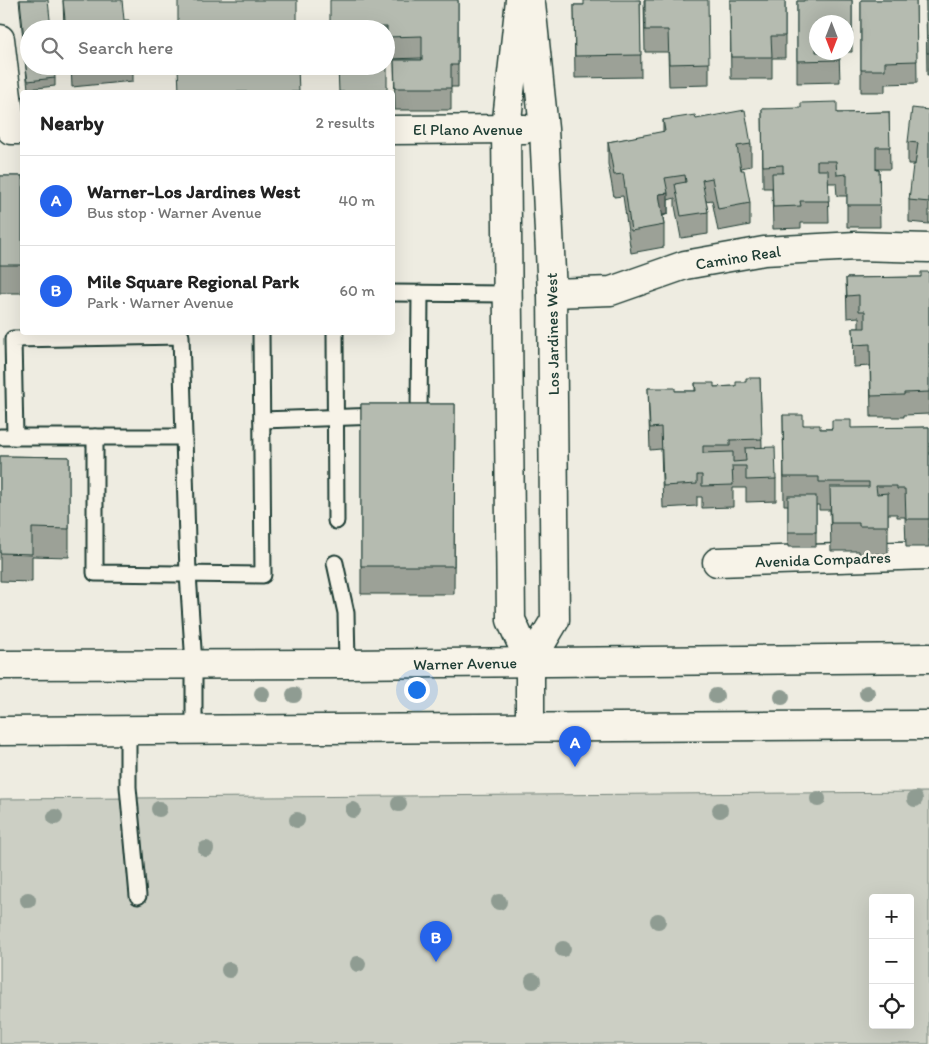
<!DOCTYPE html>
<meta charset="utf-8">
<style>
:root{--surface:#fff;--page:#f6f6f6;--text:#222;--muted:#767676;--line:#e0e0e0;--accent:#2563eb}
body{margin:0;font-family:Itim,sans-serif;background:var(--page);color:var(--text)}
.controls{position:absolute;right:15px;bottom:15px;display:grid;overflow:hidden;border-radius:5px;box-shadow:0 5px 20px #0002}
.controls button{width:45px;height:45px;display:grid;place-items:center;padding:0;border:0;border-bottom:1px solid var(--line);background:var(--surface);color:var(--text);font:25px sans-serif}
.compass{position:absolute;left:809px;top:15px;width:45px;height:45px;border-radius:50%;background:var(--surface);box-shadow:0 5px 20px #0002;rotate:180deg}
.you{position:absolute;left:416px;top:689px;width:18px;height:18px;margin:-12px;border:4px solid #fff;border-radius:50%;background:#1a73e8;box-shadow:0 0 0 8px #1a73e833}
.badge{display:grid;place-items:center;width:32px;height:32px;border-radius:50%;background:var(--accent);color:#fff;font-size:16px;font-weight:700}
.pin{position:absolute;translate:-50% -41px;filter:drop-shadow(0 1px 2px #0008)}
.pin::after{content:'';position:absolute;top:26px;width:18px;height:15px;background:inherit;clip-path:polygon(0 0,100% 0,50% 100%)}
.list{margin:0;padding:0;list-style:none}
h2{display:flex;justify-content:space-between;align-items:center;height:65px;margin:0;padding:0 20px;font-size:21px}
h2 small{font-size:16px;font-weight:400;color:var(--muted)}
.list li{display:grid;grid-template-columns:32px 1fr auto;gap:15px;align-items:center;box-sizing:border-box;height:90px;padding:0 20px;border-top:1px solid var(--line)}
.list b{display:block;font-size:19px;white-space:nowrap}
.list p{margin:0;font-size:16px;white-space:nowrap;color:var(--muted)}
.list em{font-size:16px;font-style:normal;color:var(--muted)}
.icon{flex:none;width:28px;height:28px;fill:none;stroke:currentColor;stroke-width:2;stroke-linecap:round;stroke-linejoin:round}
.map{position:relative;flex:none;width:929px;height:1044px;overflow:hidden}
.search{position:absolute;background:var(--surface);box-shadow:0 5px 20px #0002;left:20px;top:20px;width:375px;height:55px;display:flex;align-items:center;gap:12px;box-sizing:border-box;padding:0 18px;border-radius:28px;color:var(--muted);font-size:19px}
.panel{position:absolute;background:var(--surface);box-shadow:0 5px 20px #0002;left:20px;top:90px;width:375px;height:245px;border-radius:5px}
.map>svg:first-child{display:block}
</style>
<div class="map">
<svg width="929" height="1044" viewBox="0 0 929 1044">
<rect width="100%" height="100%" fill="#eeece1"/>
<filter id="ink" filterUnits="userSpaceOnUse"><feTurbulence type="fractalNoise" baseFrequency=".02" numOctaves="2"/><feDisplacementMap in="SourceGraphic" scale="10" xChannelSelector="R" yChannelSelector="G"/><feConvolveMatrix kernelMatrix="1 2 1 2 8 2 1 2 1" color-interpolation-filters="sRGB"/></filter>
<g filter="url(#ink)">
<path fill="#cccfc4" stroke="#76867c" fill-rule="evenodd" d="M929,792V1044H0V799ZM873,898H910V1025H873Z"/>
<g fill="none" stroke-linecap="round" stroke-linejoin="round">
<g stroke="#1f3d34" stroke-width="19">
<g id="lane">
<polyline points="392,293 507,294"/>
<polyline points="335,332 336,521"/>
<polyline points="410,415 419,415 420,293"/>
<polyline points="262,420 380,416"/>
<polyline points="0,437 184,437 188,574 194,664 194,730"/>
<polyline points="15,437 13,339 181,336 184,437"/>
<polyline points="95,437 95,573 263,575 261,332"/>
<polyline points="335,563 346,613 347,664"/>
<polyline points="128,731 128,787 138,896"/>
</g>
</g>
<g stroke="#1f3d34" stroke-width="31">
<g id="street">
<polyline points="520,0 506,129 511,620 530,662 530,728"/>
<polyline points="0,39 11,130 22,130"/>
<polyline points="392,130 525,129"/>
<polyline points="552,293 611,291 685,265 764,251 856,246 929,248"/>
<polyline points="717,562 929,555"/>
<polyline points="530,662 555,620 552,293 544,129 531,4"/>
</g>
</g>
<g stroke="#1f3d34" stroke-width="31">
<g id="primary">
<polyline points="0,665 347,664 929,658"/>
<polyline points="0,731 929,725"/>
</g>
</g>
<use href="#lane" stroke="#f7f3e8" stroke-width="15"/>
<use href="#street" stroke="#f7f3e8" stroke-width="28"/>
<use href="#primary" stroke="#f7f3e8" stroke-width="28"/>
</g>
<g fill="#8f9c92">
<circle cx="867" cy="693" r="8"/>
<circle cx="262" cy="694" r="8"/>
<circle cx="294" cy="695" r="8"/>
<circle cx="716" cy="696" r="8"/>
<circle cx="782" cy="697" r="8"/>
<circle cx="818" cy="799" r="8"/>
<circle cx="915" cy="799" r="8"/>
<circle cx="399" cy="804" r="8"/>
<circle cx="159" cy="809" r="8"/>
<circle cx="353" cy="810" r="8"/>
<circle cx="720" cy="810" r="8"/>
<circle cx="55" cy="817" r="8"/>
<circle cx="297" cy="820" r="8"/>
<circle cx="206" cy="849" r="8"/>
<circle cx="28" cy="900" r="8"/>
<circle cx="499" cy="902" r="8"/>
<circle cx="658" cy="921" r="8"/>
<circle cx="563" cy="949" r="8"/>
<circle cx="358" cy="964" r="8"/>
<circle cx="229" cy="970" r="8"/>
<circle cx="533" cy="981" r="8"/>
</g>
<g fill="#9ca197" stroke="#1f3d34">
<polygon points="19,0 48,0 29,29 29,66 55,78 55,86 28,89"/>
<polygon points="63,0 124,20 130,29 64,29"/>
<polygon points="458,0 458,87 451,87 451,110 395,110 394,60 422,60 422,58 387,59 387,49 386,49 386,29 330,29"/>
<polygon points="640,0 641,77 575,78 574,5 583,5"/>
<polygon points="644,0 709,63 709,85 669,86 668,52 645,52"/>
<polygon points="730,0 785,0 785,58 772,58 772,79 731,79"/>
<polygon points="852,0 852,52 846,52 846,22 816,22 839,52 840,82 797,83 797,1"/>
<polygon points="861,0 916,0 917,83 885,84 885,92 861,92"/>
<polygon points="926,0 929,0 929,75 927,75"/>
<polygon points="71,66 133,66 133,81 72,87"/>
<polygon points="762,109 837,113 889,112 890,169 876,169 879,170 880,227 847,227 847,196 837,196 836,183 828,183 829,223 801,223 801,228 773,229 772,188 763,188"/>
<polygon points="929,110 929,224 909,222 909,200 915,164 908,164 908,142"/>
<polygon points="696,119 751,144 751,166 741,168 750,203 750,225 718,231 712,200 706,201 708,212 708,234 681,238 675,206 675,198 668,200 668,214 663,216 664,225 664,247 631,253 623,196 614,197 608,164 608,142 663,132 663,120"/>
<rect x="0" y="176" width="22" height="117"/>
<polygon points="929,272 929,414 904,415 904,417 871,417 870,366 854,367 853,328 859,328 859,317 847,318 846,278 921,277"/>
<polygon points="760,378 762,447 776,479 776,501 746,502 746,488 733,488 733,507 702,508 702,497 697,497 697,506 663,508 661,449 650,450 648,388 675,391 695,391 695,383 714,387 736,386 746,382"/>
<polygon points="361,404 455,404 454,594 361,594"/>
<polygon points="783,415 803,425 820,429 929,427 929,547 906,547 905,517 897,517 897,514 888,514 888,554 859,554 859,551 831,551 830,510 819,510 819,505 816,505 816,547 788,547 788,505 784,505"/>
<polygon points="0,456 69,457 69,557 32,556 32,582 0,581"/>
</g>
<polygon fill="#7f837b" stroke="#1f3d34" points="668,193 668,214 659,216 659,194"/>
<g fill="#b5bbb0" stroke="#1f3d34">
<polygon points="20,0 48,0 51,29 29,29 29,38 24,39"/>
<polygon points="63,0 122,0 124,20 129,20 130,29 66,29"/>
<rect x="178" y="0" width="119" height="29"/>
<polygon points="330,0 458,0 458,65 451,65 451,88 395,88 394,60 422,60 422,36 387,37 387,27 358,27 358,29 330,29"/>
<polygon points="584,0 640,0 641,55 575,56 574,5 584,5"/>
<polygon points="645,0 708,0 709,63 669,64 668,30 645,30"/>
<polygon points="730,0 785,0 785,36 771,36 772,57 731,57"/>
<polygon points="804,0 852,0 852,30 846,30 846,22 816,22 816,52 839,52 840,60 797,61 797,1 804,1"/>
<polygon points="861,0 916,0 917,61 885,62 885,70 861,70"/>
<polygon points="926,0 929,0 929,53 927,53"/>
<polygon points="29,52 29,66 54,66 55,78 28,81 24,53"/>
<polygon points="386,62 387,62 387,92 339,92 338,66 386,66"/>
<polygon points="298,67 299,92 179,92 178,68"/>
<polygon points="837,102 837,113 889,112 890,147 876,147 876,170 879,170 880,205 847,205 847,174 837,175 836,161 817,161 817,170 828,170 829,201 800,201 801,206 773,207 772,173 783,173 783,165 763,166 762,109 801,108 801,103"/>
<polygon points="912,108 929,110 929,202 909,200 913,165 915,165 918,143 908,142"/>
<polygon points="745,110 751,144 737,146 741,170 744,170 750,203 718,209 712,178 702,180 708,212 681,216 675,184 686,182 685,175 665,178 668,193 659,194 664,225 631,231 623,174 614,175 608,142 665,131 663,120 695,115 696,119"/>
<rect x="0" y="176" width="22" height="89"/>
<polygon points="921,272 929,272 929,392 904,393 904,395 871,396 870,344 854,345 853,328 865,328 865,311 859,311 859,295 847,296 846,278 921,277"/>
<polygon points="746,378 760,378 762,439 730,440 730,446 703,446 703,453 733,452 733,462 746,461 745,448 775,447 776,479 746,480 746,466 732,466 733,485 702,486 702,475 697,475 697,484 663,486 661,427 650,428 648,388 675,388 675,391 696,391 695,383 714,383 714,387 736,386 736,382 746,382"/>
<polygon points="361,404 455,404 454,566 361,566"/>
<polygon points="783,415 803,415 803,425 820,425 820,429 832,429 832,420 851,420 851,428 929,427 929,519 906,519 905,489 897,489 897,486 876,486 877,494 888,493 888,526 859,526 859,523 831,523 830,487 869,487 869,482 819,482 819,477 784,477"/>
<polygon points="0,456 69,457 69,529 32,528 32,554 0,553"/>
<rect x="788" y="496" width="28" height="36"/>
</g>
</g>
<g text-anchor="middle" stroke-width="5" stroke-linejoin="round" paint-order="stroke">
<g font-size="16" fill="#1f3d34" stroke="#f7f3e8">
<text x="468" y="135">El Plano Avenue</text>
<text transform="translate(738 257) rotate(-9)" y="6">Camino Real</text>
<text transform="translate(552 334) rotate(-91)" y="6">Los Jardines West</text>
<text transform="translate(823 559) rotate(-2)" y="6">Avenida Compadres</text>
<text transform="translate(465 663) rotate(-1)" y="6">Warner Avenue</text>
</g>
</g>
</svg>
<div class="controls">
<button>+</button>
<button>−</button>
<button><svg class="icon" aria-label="locate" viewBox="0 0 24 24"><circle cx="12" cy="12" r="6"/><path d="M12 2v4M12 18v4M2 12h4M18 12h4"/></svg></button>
</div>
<svg class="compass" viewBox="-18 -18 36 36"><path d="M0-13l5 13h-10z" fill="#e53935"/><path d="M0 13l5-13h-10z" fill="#767676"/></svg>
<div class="you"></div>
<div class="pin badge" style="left:575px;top:767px">A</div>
<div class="pin badge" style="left:436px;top:962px">B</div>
<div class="search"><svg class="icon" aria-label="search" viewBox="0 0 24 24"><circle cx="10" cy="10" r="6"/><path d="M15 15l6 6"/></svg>Search here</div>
<section class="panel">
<h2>Nearby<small>2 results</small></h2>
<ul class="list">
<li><span class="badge">A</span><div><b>Warner-Los Jardines West</b><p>Bus stop · Warner Avenue</p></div><em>40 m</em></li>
<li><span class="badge">B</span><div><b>Mile Square Regional Park</b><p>Park · Warner Avenue</p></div><em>60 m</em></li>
</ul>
</section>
</div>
